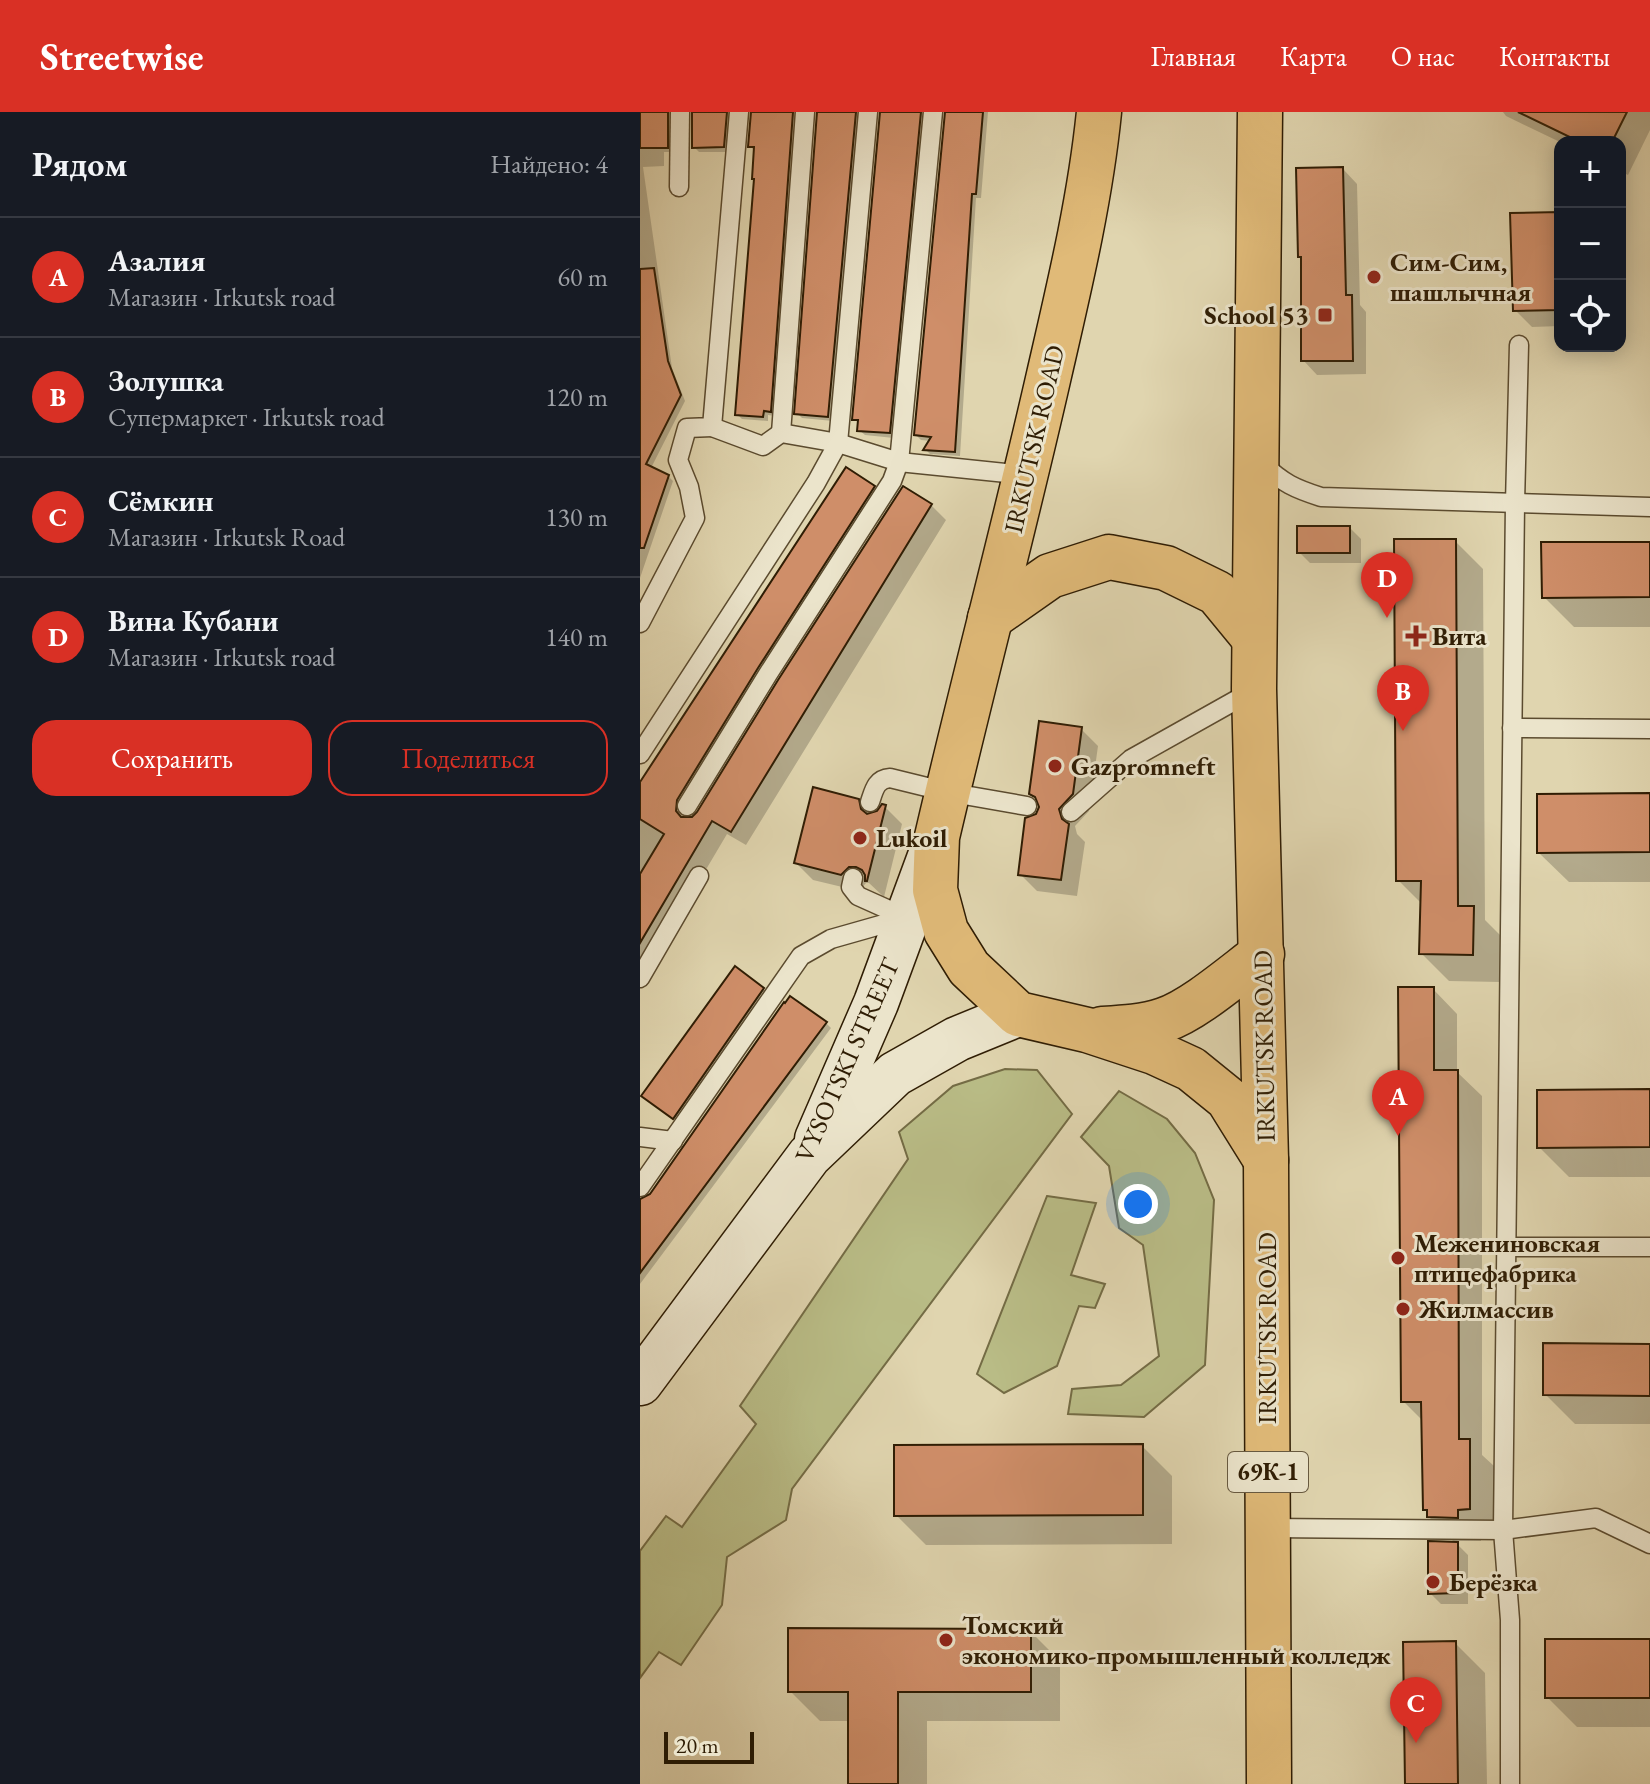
<!DOCTYPE html>
<html lang="ru">
<meta charset="utf-8">
<style>
:root{--surface:#171b24;--page:#20242c;--text:#f1f3f6;--muted:#9ea1a6;--line:#363941;--accent:#d93025}
body{margin:0;font-family:"EB Garamond",serif;background:var(--page);color:var(--text)}
.controls{position:absolute;right:24px;top:24px;display:grid;overflow:hidden;border-radius:16px;box-shadow:0 4px 20px #0003}
.controls button{width:72px;height:72px;display:grid;place-items:center;padding:0;border:0;border-bottom:2px solid var(--line);background:var(--surface);color:var(--text);font:40px sans-serif}
.scale{position:absolute;left:24px;bottom:20px;width:90px;box-sizing:border-box;padding-left:8px;border:4px solid #2f1d04;border-top:0;font-size:22px;line-height:28px;white-space:nowrap;color:#2f1d04;-webkit-text-stroke:6px #ebe4cb;paint-order:stroke}
.you{position:absolute;left:498px;top:1092px;width:28px;height:28px;margin:-20px;border:6px solid #fff;border-radius:50%;background:#1a73e8;box-shadow:0 0 0 12px #1a73e833}
.badge{display:grid;place-items:center;width:52px;height:52px;border-radius:50%;background:var(--accent);color:#fff;font-size:26px;font-weight:700}
.pin{position:absolute;translate:-50% -66px;filter:drop-shadow(0 2px 4px #0008)}
.pin::after{content:'';position:absolute;top:42px;width:28px;height:24px;background:inherit;clip-path:polygon(0 0,100% 0,50% 100%)}
.list{margin:0;padding:0;list-style:none}
h2{display:flex;justify-content:space-between;align-items:center;height:104px;margin:0;padding:0 32px;font-size:34px}
h2 small{font-size:26px;font-weight:400;color:var(--muted)}
.list li{display:grid;grid-template-columns:52px 1fr auto;gap:24px;align-items:center;box-sizing:border-box;height:120px;padding:0 32px;border-top:2px solid var(--line)}
.list b{display:block;font-size:30px;white-space:nowrap}
.list p{margin:0;font-size:26px;white-space:nowrap;color:var(--muted)}
.list em{font-size:26px;font-style:normal;color:var(--muted)}
.actions{display:flex;gap:16px;padding:24px 32px}
.actions a{flex:1;padding:18px 0;border:2px solid var(--accent);border-radius:24px;text-align:center;font-size:28px;color:var(--accent)}
.actions .main{background:var(--accent);color:#fff}
.icon{flex:none;width:44px;height:44px;fill:none;stroke:currentColor;stroke-width:2;stroke-linecap:round;stroke-linejoin:round}
.map{position:relative;flex:none;width:1010px;height:1672px;overflow:hidden}
header{display:flex;align-items:center;gap:48px;box-sizing:border-box;height:112px;padding:0 40px;background:var(--accent);color:#fff}
header strong{font-size:38px}
nav{display:flex;gap:44px;margin-inline-start:auto;font-size:28px}
main{display:flex}
aside{flex:1;background:var(--surface)}
.map>svg:first-child{display:block}
</style>
<header>
<strong>Streetwise</strong>
<nav><a>Главная</a><a>Карта</a><a>О нас</a><a>Контакты</a></nav>
</header>
<main>
<aside>
<h2>Рядом<small>Найдено: 4</small></h2>
<ul class="list">
<li><span class="badge">A</span><div><b>Азалия</b><p>Магазин · Irkutsk road</p></div><em>60 m</em></li>
<li><span class="badge">B</span><div><b>Золушка</b><p>Супермаркет · Irkutsk road</p></div><em>120 m</em></li>
<li><span class="badge">C</span><div><b>Сёмкин</b><p>Магазин · Irkutsk Road</p></div><em>130 m</em></li>
<li><span class="badge">D</span><div><b>Вина Кубани</b><p>Магазин · Irkutsk road</p></div><em>140 m</em></li>
</ul>
<div class="actions"><a class="main">Сохранить</a><a>Поделиться</a></div>
</aside>
<div class="map">
<svg width="1010" height="1672" viewBox="0 0 1010 1672">
<rect width="100%" height="100%" fill="#e0d5af"/>
<filter id="stains"><feTurbulence type="fractalNoise" baseFrequency=".0025" numOctaves="4"/><feColorMatrix values="0 0 0 0 .2 0 0 0 0 .09 0 0 0 0 .02 0 0 0 .5 -.17"/></filter>
<radialGradient id="worn" r=".72"><stop offset=".6" stop-color="#630" stop-opacity="0"/><stop offset="1" stop-color="#630" stop-opacity=".3"/></radialGradient>
<g fill="#b9bc86" stroke="#746c45" stroke-width="2">
<polygon points="365,957 397,958 432,1002 152,1377 146,1408 87,1445 82,1493 41,1553 19,1540 0,1566 0,1439 26,1404 42,1415 116,1312 100,1294 268,1047 259,1020 313,974"/>
<polygon points="479,979 527,1007 555,1041 574,1088 565,1253 504,1305 428,1302 432,1277 481,1273 519,1244 503,1133 479,1116 469,1054 441,1025"/>
<polygon points="407,1084 456,1091 431,1163 465,1172 455,1196 439,1194 417,1254 364,1281 337,1262"/>
</g>
<g fill="#0003">
<polygon points="0,0 34,0 32,40 24,40 24,54 3,55 32,256 45,289 11,356 28,364 33,369 0,466"/>
<polygon points="53,0 93,0 89,40 59,40 54,35"/>
<polygon points="112,0 159,0 135,304 128,303 128,309 102,307 97,302 116,68 116,40 110,34"/>
<polygon points="179,0 222,0 193,309 162,306 157,301"/>
<polygon points="242,0 289,0 254,326 225,323 219,318 220,312 214,307"/>
<polygon points="307,0 348,0 341,86 336,86 320,344 290,342 286,338 291,329 281,328 276,323"/>
<polygon points="863,0 1010,0 1010,18 988,63 980,59 980,30 920,30 866,4"/>
<polygon points="703,57 717,72 720,193 726,200 726,262 677,263 663,248"/>
<polygon points="920,102 920,214 892,215 875,198"/>
<polygon points="234,375 248,390 132,570 50,707 55,706 291,393 306,408 106,733 87,722 0,869 0,673"/>
<polygon points="710,416 721,427 721,451 670,451 659,440"/>
<polygon points="815,429 843,457 845,808 861,824 860,870 809,869 781,841 783,793 758,768"/>
<polygon points="1010,432 1010,515 934,515 904,485"/>
<polygon points="441,617 458,634 449,699 435,714 437,722 445,730 437,784 397,779 380,762 401,695 399,689 391,681"/>
<polygon points="1010,683 1010,770 929,770 899,741"/>
<polygon points="218,688 232,703 245,695 262,712 244,785 229,771 226,771 219,779 173,768 156,751"/>
<polygon points="123,877 128,882 39,1010 8,988"/>
<polygon points="793,877 817,902 817,960 842,984 842,1343 854,1354 854,1421 841,1421 841,1429 814,1429 828,1443 828,1492 801,1492 790,1481 816,1432 789,1405 789,1402 785,1397 784,1310 763,1289"/>
<polygon points="186,911 191,916 0,1172 0,1089 7,1087"/>
<polygon points="1010,979 1010,1065 929,1065 899,1035"/>
<polygon points="1010,1234 1010,1312 935,1312 905,1282"/>
<polygon points="502,1334 532,1364 532,1432 286,1433 256,1403"/>
<polygon points="390,1519 420,1549 420,1609 287,1609 287,1672 210,1672 210,1609 180,1609 150,1579"/>
<polygon points="1010,1529 1010,1615 937,1615 907,1585"/>
<polygon points="815,1531 845,1561 847,1672 767,1672"/>
</g>
<g fill="#cf8e69" stroke="#2f1d04" stroke-width="2">
<rect x="0" y="0" width="28" height="36"/>
<polygon points="52,0 87,0 84,35 52,36"/>
<polygon points="111,0 153,0 131,300 124,299 123,305 95,303 114,67 112,67 114,35 108,35"/>
<polygon points="177,0 216,0 188,305 154,302"/>
<polygon points="240,0 281,0 250,321 217,319 218,308 212,308"/>
<polygon points="305,0 343,0 336,82 332,82 315,340 283,338 291,325 274,323"/>
<polygon points="878,0 987,0 972,30 940,30"/>
<polygon points="703,55 706,183 712,183 713,249 661,249 661,145 658,145 656,56"/>
<polygon points="920,100 920,198 873,199 870,101"/>
<polygon points="14,156 28,249 41,283 6,352 29,363 4,436 0,436 0,157"/>
<polygon points="206,355 235,374 118,556 37,688 36,699 41,705 52,705 57,700 138,568 263,374 292,392 91,720 72,709 0,831 0,762 24,722 0,707 0,670"/>
<rect x="657" y="414" width="53" height="27"/>
<polygon points="754,427 816,427 818,794 834,794 833,843 779,842 781,769 756,769"/>
<polygon points="901,430 1010,430 1010,485 902,486"/>
<polygon points="399,609 442,615 433,682 419,697 422,707 429,712 421,768 378,763 385,706 396,702 399,695 395,685 389,682"/>
<polygon points="173,675 219,687 221,697 227,702 237,699 242,692 246,693 227,769 225,769 225,763 222,758 216,755 209,755 201,763 154,751"/>
<polygon points="1010,681 1010,740 897,741 897,682"/>
<polygon points="95,854 124,876 33,1007 1,984"/>
<polygon points="758,875 794,875 794,958 818,958 819,1327 830,1327 830,1397 818,1398 818,1406 787,1405 787,1398 783,1398 781,1290 761,1290"/>
<polygon points="150,884 187,910 0,1161 0,1087 10,1082 144,890 145,891"/>
<polygon points="1010,977 1010,1035 897,1036 897,978"/>
<polygon points="903,1231 1010,1232 1010,1284 903,1283"/>
<polygon points="503,1332 503,1403 254,1404 254,1333"/>
<polygon points="788,1429 818,1430 818,1481 788,1482"/>
<polygon points="148,1516 391,1517 391,1580 258,1580 258,1672 208,1672 208,1580 148,1580"/>
<rect x="905" y="1527" width="105" height="59"/>
<polygon points="816,1529 818,1672 765,1672 763,1530"/>
</g>
<g fill="none" stroke-linecap="round" stroke-linejoin="round">
<g stroke="#5b4b2f" stroke-width="21">
<g id="service">
<polyline points="39,75 40,0"/>
<polyline points="72,315 123,334 141,321 198,331 259,350 385,363"/>
<polyline points="141,321 165,0"/>
<path d="M623,352C642,371 656,377 681,385L1010,395"/>
<polyline points="0,511 55,406 49,375 38,348 47,316 72,315 99,0"/>
<polyline points="872,616 1010,617"/>
<polyline points="0,642 176,371 198,331 228,0"/>
<path d="M230,690C234,678 236,667 250,666L307,680L387,694"/>
<polyline points="47,694 128,562 252,369 259,350 293,0"/>
<polyline points="431,700 491,647 614,578"/>
<polyline points="213,766 211,775 218,784 267,806"/>
<polyline points="0,866 59,764"/>
<polyline points="0,1025 33,1029"/>
<polyline points="0,1075 161,844 191,827 265,806"/>
<polyline points="866,1135 1010,1135"/>
<polyline points="628,1416 863,1418 956,1406 1010,1432"/>
<polyline points="870,1672 870,1508 863,1418 875,391 879,233"/>
</g>
</g>
<g stroke="#2f1d04" stroke-width="47">
<g id="secondary">
<polyline points="177,1027 236,891 295,731"/>
<polyline points="0,1271 169,1044 255,962 317,927 378,902"/>
</g>
</g>
<g stroke="#2f1d04" stroke-width="47">
<g id="primary">
<path d="M459,0C450,89 429,176 409,263C374,417 333,570 297,725L295,778L306,819L329,856L378,902L447,918L514,940L551,957L588,987L626,1048"/>
<polyline points="620,0 614,577 626,1048 629,1672"/>
<polyline points="350,506 410,464 469,445 526,456 577,481 614,526"/>
<path d="M462,917C482,916 504,915 524,908C554,898 595,862 622,842"/>
</g>
</g>
<use href="#service" stroke="#ebe4cb" stroke-width="18"/>
<use href="#secondary" stroke="#ebe4cb" stroke-width="44"/>
<use href="#primary" stroke="#e0ba78" stroke-width="44"/>
</g>
<g fill="#8f2418" stroke="#ebe4cb" stroke-width="3">
<circle cx="734" cy="165" r="8"/>
<rect x="677" y="195" width="16" height="16" rx="4"/>
<path d="M772 512h8v8h8v8h-8v8h-8v-8h-8v-8h8z"/>
<circle cx="415" cy="654" r="8"/>
<circle cx="220" cy="726" r="8"/>
<circle cx="758" cy="1146" r="8"/>
<circle cx="763" cy="1197" r="8"/>
<circle cx="793" cy="1470" r="8"/>
<circle cx="306" cy="1528" r="8"/>
</g>
<g text-anchor="middle" stroke-width="6" stroke-linejoin="round" paint-order="stroke">
<rect fill="#ebe4cb" stroke="#675940" stroke-width="2" x="588" y="1340" width="80" height="40" rx="6"/>
<g font-size="24" font-weight="bold" fill="#2f1d04">
<text x="628" y="1368">69К-1</text>
</g>
<g font-size="26" font-weight="bold" fill="#2f1d04" stroke="#ebe4cb" text-anchor="start">
<text x="750" y="159">Сим-Сим,<tspan x="750" dy="30">шашлычная</tspan></text>
<text x="669" y="212" text-anchor="end">School 53</text>
<text x="792" y="533">Вита</text>
<text x="431" y="663">Gazpromneft</text>
<text x="236" y="735">Lukoil</text>
<text x="774" y="1140">Межениновская<tspan x="774" dy="30">птицефабрика</tspan></text>
<text x="779" y="1206">Жилмассив</text>
<text x="809" y="1479">Берёзка</text>
<text x="322" y="1522">Томский<tspan x="322" dy="30">экономико-промышленный колледж</tspan></text>
</g>
<g font-size="26" fill="#2f1d04" stroke="#ebe4cb">
<text transform="translate(394 327) rotate(-77)" y="9">IRKUTSK ROAD</text>
<text transform="translate(624 934) rotate(-91)" y="9">IRKUTSK ROAD</text>
<text transform="translate(207 948) rotate(-66)" y="9">VYSOTSKI STREET</text>
<text transform="translate(627 1216) rotate(-90)" y="9">IRKUTSK ROAD</text>
</g>
</g>
<rect width="100%" height="100%" filter="url(#stains)"/>
<rect width="100%" height="100%" fill="url(#worn)"/>
</svg>
<div class="controls">
<button>+</button>
<button>−</button>
<button><svg class="icon" aria-label="locate" viewBox="0 0 24 24"><circle cx="12" cy="12" r="6"/><path d="M12 2v4M12 18v4M2 12h4M18 12h4"/></svg></button>
</div>
<div class="scale">20 m</div>
<div class="you"></div>
<div class="pin badge" style="left:758px;top:1024px">A</div>
<div class="pin badge" style="left:763px;top:619px">B</div>
<div class="pin badge" style="left:776px;top:1631px">C</div>
<div class="pin badge" style="left:747px;top:506px">D</div>
</div>
</main>
